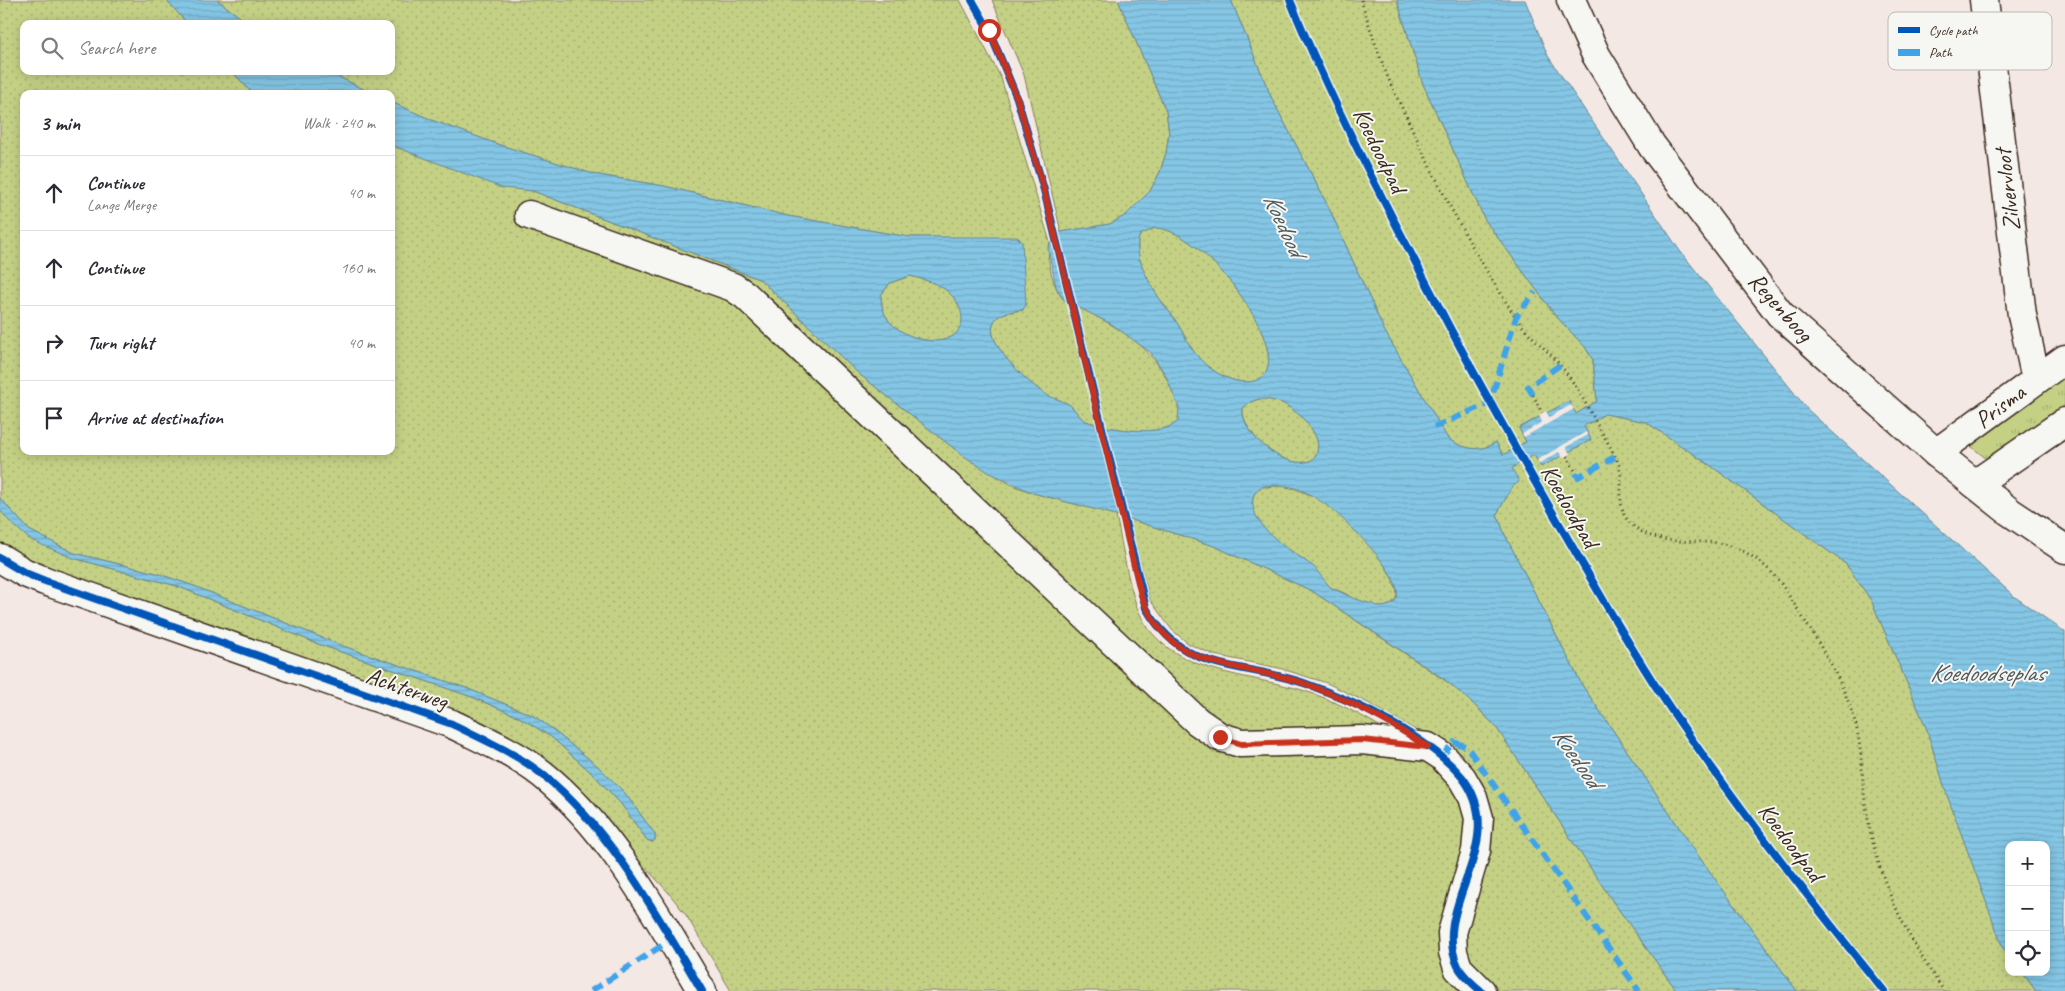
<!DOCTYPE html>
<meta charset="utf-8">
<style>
:root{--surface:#fff;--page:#f7f7f7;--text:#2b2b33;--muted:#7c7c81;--line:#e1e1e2}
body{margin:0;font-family:Caveat,sans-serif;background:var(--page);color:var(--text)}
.controls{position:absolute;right:15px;bottom:15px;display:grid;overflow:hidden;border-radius:10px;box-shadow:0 2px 12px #0003}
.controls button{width:45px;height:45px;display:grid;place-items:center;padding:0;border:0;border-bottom:1px solid var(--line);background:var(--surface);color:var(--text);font:25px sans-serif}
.stop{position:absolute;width:15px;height:15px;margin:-11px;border:4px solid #c8321e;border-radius:50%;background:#fff}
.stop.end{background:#c8321e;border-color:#fff;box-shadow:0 1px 5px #0008}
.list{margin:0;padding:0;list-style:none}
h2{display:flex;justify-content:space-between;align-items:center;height:65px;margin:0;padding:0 20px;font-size:21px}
h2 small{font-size:16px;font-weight:400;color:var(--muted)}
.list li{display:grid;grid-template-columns:32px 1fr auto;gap:15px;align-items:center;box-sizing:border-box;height:75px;padding:0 20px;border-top:1px solid var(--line)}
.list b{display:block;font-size:19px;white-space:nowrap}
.list p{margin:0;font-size:16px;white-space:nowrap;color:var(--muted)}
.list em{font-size:16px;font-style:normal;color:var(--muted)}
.icon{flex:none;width:28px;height:28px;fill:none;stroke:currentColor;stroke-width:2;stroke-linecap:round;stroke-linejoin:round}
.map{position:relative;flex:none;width:2065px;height:991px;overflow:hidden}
.search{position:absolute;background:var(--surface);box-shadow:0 2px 12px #0003;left:20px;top:20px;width:375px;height:55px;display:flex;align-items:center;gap:12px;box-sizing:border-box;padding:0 18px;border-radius:10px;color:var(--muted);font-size:19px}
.panel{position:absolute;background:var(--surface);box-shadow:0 2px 12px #0003;left:20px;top:90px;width:375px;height:365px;border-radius:10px}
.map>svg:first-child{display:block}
</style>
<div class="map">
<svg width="2065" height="991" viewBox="0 0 2065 991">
<defs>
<pattern id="grass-dots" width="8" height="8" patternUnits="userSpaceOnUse" patternTransform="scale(1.25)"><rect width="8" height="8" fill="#c4d185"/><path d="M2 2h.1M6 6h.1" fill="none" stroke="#a9b472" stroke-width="1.8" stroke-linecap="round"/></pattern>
<pattern id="park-tufts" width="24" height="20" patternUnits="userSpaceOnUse" patternTransform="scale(1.25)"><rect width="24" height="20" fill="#c4d185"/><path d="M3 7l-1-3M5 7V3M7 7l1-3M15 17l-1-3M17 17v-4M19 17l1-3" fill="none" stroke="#a9b472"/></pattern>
<pattern id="water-rules" width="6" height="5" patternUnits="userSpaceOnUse" patternTransform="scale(1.25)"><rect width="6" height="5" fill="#84c6e5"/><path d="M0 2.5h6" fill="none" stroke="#73aac4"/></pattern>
</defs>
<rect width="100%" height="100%" fill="#f4e8e4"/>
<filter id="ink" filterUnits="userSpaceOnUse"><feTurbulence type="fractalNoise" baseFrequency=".02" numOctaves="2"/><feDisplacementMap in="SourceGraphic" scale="10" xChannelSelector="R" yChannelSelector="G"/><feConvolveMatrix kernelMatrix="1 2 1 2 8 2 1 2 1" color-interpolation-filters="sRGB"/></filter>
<g filter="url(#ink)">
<g fill="url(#grass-dots)" stroke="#807e52">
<path d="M0,0H166L188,24H24V71H232L250,91L257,94H24V451H391V145L502,187L533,191L761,280L859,374L961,454L1010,484L1033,493L1116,515C1122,543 1127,580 1137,607C1162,674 1245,673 1302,690C1335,700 1365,717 1394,735C1372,732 1350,731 1329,732C1288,733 1244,743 1208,721L971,499L749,286L732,278L531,209L526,221L726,293L747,305L1184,719C1201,733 1218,748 1241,750C1300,751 1359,741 1418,756C1433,760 1445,769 1454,781C1501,841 1429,900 1447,963C1451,974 1464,983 1472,991H731L686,915L668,892L570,786L535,757L508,740L453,716L25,565L0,548V510L28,538L73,558L177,586L318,644L472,697L519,717L550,736L594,775L621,804L647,840L652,842L655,840V834L624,792L600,768L548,726L532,715L466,688L340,645L194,586L156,573L74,553L29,530L0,498Z"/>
<path d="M217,0H960L1001,78L1050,242C1045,257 1053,289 1064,300C1072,307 1083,309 1092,314C1127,333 1155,350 1171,388C1176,399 1182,409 1178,421C1164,438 1105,429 1086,421C1078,417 1076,410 1070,405C1063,400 1053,399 1045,394C1030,384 980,341 995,320C1000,312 1015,311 1023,310L1020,239L1017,238L909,237L788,216L664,186L593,174L500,145L434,121L391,102V94H373L327,71H391V24H249Z"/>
<polygon points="992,0 1118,0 1166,111 1169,133 1166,153 1160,172 1150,191 1126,215 1110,224 1061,232 1024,75"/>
<path d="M1231,0H1397L1423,84L1485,220L1555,315L1585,347L1593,360L1597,401L1576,414L1569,401L1519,428L1526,442L1503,455L1496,442C1480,453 1464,449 1448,439L1384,330L1328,206L1272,99Z"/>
<path d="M1155,228C1209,228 1314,379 1247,382C1231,382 1219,375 1206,365C1186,347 1184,329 1168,310C1155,294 1130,255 1140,235Z"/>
<path d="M910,276C922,279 934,282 943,288C959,298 972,323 953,336C935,348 901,336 889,321C883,313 881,305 881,295L890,283Z"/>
<path d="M1259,399C1267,399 1274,400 1282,403C1299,411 1331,441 1312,460C1287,473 1240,433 1243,408L1250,402Z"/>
<polygon points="1605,414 1646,422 1711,466 1846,564 1871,600 1926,727 1947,794 2003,948 2009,955 2009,972 2022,972 2036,991 1797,991 1702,861 1582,685 1505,535 1497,514 1512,487 1511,468 1534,455 1539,464 1591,440 1584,426"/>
<path d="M1278,486C1323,489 1366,534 1388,571C1392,579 1397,586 1397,596C1386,619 1359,600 1344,593C1339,590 1334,590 1330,587C1321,580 1316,569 1307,562C1287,547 1244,525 1254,494L1262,487Z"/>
<polygon points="1129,519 1214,546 1312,591 1462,692 1496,727 1614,903 1677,991 1490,991 1461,949 1486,839 1433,740 1370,704 1327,683 1279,668 1214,655 1189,644 1172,630 1150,600"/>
</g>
<polygon fill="url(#park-tufts)" stroke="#807e52" points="2065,375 2065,405 1988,460 1967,443"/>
<g fill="url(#water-rules)" stroke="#678895" fill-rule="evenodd">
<polygon points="166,0 217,0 249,24 188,24"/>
<path d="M1118,0H1231L1272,99L1328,206L1384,330L1448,439C1464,449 1480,453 1496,442L1503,455L1526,442L1519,428L1569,401L1576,414L1597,401L1593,360L1585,347L1555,315L1485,220L1423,84L1397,0H1525L1548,56L1680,251L1808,410L2015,597L2065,632V991H2036L2022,972H2046V845H2009V955L2003,948L1947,795L1926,727L1871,600L1846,564L1711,466L1646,422L1605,414L1584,426L1591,440L1541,467L1534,455L1512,468L1519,482L1512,487L1497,514L1505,535L1582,685L1702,861L1797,991H1677L1614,903L1496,727L1479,709L1444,679L1312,591L1214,546L1116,515L1033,493L988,472L961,454L859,374L761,280L533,191L502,188L391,145V102L434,121L500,145L593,174L664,186L788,216L909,237H1017L1022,242L1026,304L1023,310C1015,311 1000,312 995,320C980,341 1030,384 1045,394C1053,399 1063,400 1070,405C1076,410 1078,417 1086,421C1105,429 1164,438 1178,421L1179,408L1165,374L1151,353L1113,325L1064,300L1056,287L1048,249L1054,235L1061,232L1110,224L1126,215L1150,191L1160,172L1166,153L1169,133L1166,111ZM1155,228C1209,228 1314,379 1247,382C1231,382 1219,375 1206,365C1186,347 1184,329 1168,310C1155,294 1130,255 1140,235ZM910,276C922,279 934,282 943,288C959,298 971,323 953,336C935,348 901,336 889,321C883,313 881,305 881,295L890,283ZM1259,399C1267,399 1274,400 1282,403C1299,411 1331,441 1312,460C1287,473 1239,433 1243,408L1250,402ZM1265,486C1274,486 1284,485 1292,487C1305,490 1319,500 1329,507C1343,518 1434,602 1381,607L1353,598L1330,587L1314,567L1281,544L1264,528L1256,516L1252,503L1254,494L1259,488Z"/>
<polygon points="232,71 327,71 373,94 257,94 250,91"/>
<polygon points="0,498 29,530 74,553 156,573 194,586 340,645 466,688 532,715 548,726 600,768 624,792 655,834 655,840 652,842 647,840 621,804 594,775 550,736 519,717 472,697 318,644 177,586 73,558 42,545 28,538 9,521 0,510"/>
</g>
<g fill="#f4e8e4">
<polygon points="1571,405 1574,409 1524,437 1522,434 1542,422 1539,415 1546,411 1549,417"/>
<polygon points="1586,432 1588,435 1566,447 1570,454 1563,458 1559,452 1539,464 1537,460"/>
</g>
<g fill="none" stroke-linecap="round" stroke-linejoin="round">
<g stroke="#3b2a1e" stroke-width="31">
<g id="street">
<polyline points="1571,0 1596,55 1652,146 1780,314 1936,453 2010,512 2065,549"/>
<polyline points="1984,0 2022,315 2036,379"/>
<polyline points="529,215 733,287 745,295 1197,721 1220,737 1241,743 1362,740 1428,747 1442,756 1462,778 1473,797 1479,818 1476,851 1452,933 1453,952 1458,968 1481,991"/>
<polyline points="1936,453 2065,359"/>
<polyline points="1975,484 2065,422"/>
<path d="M0,558L25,573L45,581L452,724C483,739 515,753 542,774C610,828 658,917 702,991"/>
</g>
</g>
<g stroke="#3b2a1e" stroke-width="3" stroke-dasharray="1 4" stroke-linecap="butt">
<path d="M1361,0C1369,25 1377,50 1387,75C1395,95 1406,115 1415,135C1444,198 1477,258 1515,316C1527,335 1546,348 1560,365C1577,385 1589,410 1602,433C1608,443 1615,454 1619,465C1625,485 1614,507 1630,523C1651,543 1678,541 1705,542C1741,542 1770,565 1788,594C1811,631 1838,670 1852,712C1863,743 1861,776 1866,808C1877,878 1904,933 1944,991"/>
<polyline points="1533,395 1542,413"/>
<polyline points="1567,456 1576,473"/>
</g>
<use href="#street" stroke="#f6f6f2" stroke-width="28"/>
<g stroke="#3fa3ea" stroke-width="6" stroke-dasharray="12 6" stroke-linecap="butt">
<polyline points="1533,395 1528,387 1560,365"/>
<polyline points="1434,427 1490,403 1516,317 1535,292"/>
<polyline points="1576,473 1578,477 1615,457"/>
<polyline points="1442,756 1454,742 1467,747 1639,991"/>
<polyline points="591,991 671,940"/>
</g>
<g stroke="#f6f6f2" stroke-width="11">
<g id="cycleway">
<path d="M972,0L989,30L1017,98L1044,190L1146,608C1186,676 1239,661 1304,683C1353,700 1429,737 1462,777C1513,842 1429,907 1458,966C1462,975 1473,984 1481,991"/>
<path d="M1290,0C1333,106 1387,208 1440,309C1483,392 1529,472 1576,553C1606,605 1636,658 1670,708C1736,805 1809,899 1884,991"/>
<path d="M0,558L25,573L45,581L452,724C483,739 515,753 542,774C610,828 658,917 702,991"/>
</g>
</g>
<use href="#cycleway" stroke="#0057b8" stroke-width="8"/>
</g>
</g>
<g fill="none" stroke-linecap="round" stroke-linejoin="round" filter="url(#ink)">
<path stroke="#c8321e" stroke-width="6" d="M989,30L1017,98L1044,190L1141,595C1171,676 1240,660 1306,684C1350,700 1389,722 1428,747L1362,740L1241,744L1220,737"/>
</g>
<g text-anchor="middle" stroke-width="4" stroke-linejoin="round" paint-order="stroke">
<g font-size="24" fill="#3b2a1e" stroke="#f6f6f2">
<text transform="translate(1380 150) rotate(64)" y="8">Koedoodpad</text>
<text transform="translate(2007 190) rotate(-97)" y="8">Zilvervloot</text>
<text transform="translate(1781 307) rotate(48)" y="8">Regenboog</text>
<text transform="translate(2000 406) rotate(-37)" y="8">Prisma</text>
<text transform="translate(1570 506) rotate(60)" y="8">Koedoodpad</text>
<text transform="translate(407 688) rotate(19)" y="8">Achterweg</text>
<text transform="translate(1791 842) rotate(53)" y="8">Koedoodpad</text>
</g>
<g font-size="25" font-style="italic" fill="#51595a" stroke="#f6f6f2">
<text transform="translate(1285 224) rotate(65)" y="9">Koedood</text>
<text x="1987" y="681">Koedoodseplas</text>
<text transform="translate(1578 757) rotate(55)" y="9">Koedood</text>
</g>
</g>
<rect x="1888" y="12" width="164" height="58" rx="8" fill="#f6f6f2" stroke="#beb9b2" stroke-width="1"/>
<rect x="1898" y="27" width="22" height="6" fill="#0057b8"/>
<rect x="1898" y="49" width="22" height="7" fill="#3fa3ea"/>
<g font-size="14" fill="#3b2a1e">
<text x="1929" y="35">Cycle path</text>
<text x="1929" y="57">Path</text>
</g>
</svg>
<div class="controls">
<button>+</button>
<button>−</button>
<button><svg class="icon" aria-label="locate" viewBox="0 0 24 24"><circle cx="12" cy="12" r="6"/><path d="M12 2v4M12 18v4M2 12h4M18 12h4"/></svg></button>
</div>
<div class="stop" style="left:989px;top:30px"></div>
<div class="stop end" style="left:1220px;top:737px"></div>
<div class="search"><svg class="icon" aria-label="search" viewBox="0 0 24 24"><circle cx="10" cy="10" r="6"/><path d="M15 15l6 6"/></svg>Search here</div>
<section class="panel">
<h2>3 min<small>Walk · 240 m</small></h2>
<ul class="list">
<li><svg class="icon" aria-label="ahead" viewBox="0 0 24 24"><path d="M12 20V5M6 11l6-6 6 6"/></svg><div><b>Continue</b><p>Lange Merge</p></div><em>40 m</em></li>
<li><svg class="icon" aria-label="ahead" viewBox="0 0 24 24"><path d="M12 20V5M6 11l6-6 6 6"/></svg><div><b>Continue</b></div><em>160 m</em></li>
<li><svg class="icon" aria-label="right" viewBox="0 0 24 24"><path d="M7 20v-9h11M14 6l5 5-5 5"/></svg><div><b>Turn right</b></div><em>40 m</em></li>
<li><svg class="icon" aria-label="arrive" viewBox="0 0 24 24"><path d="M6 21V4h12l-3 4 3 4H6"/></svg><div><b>Arrive at destination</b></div></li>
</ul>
</section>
</div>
